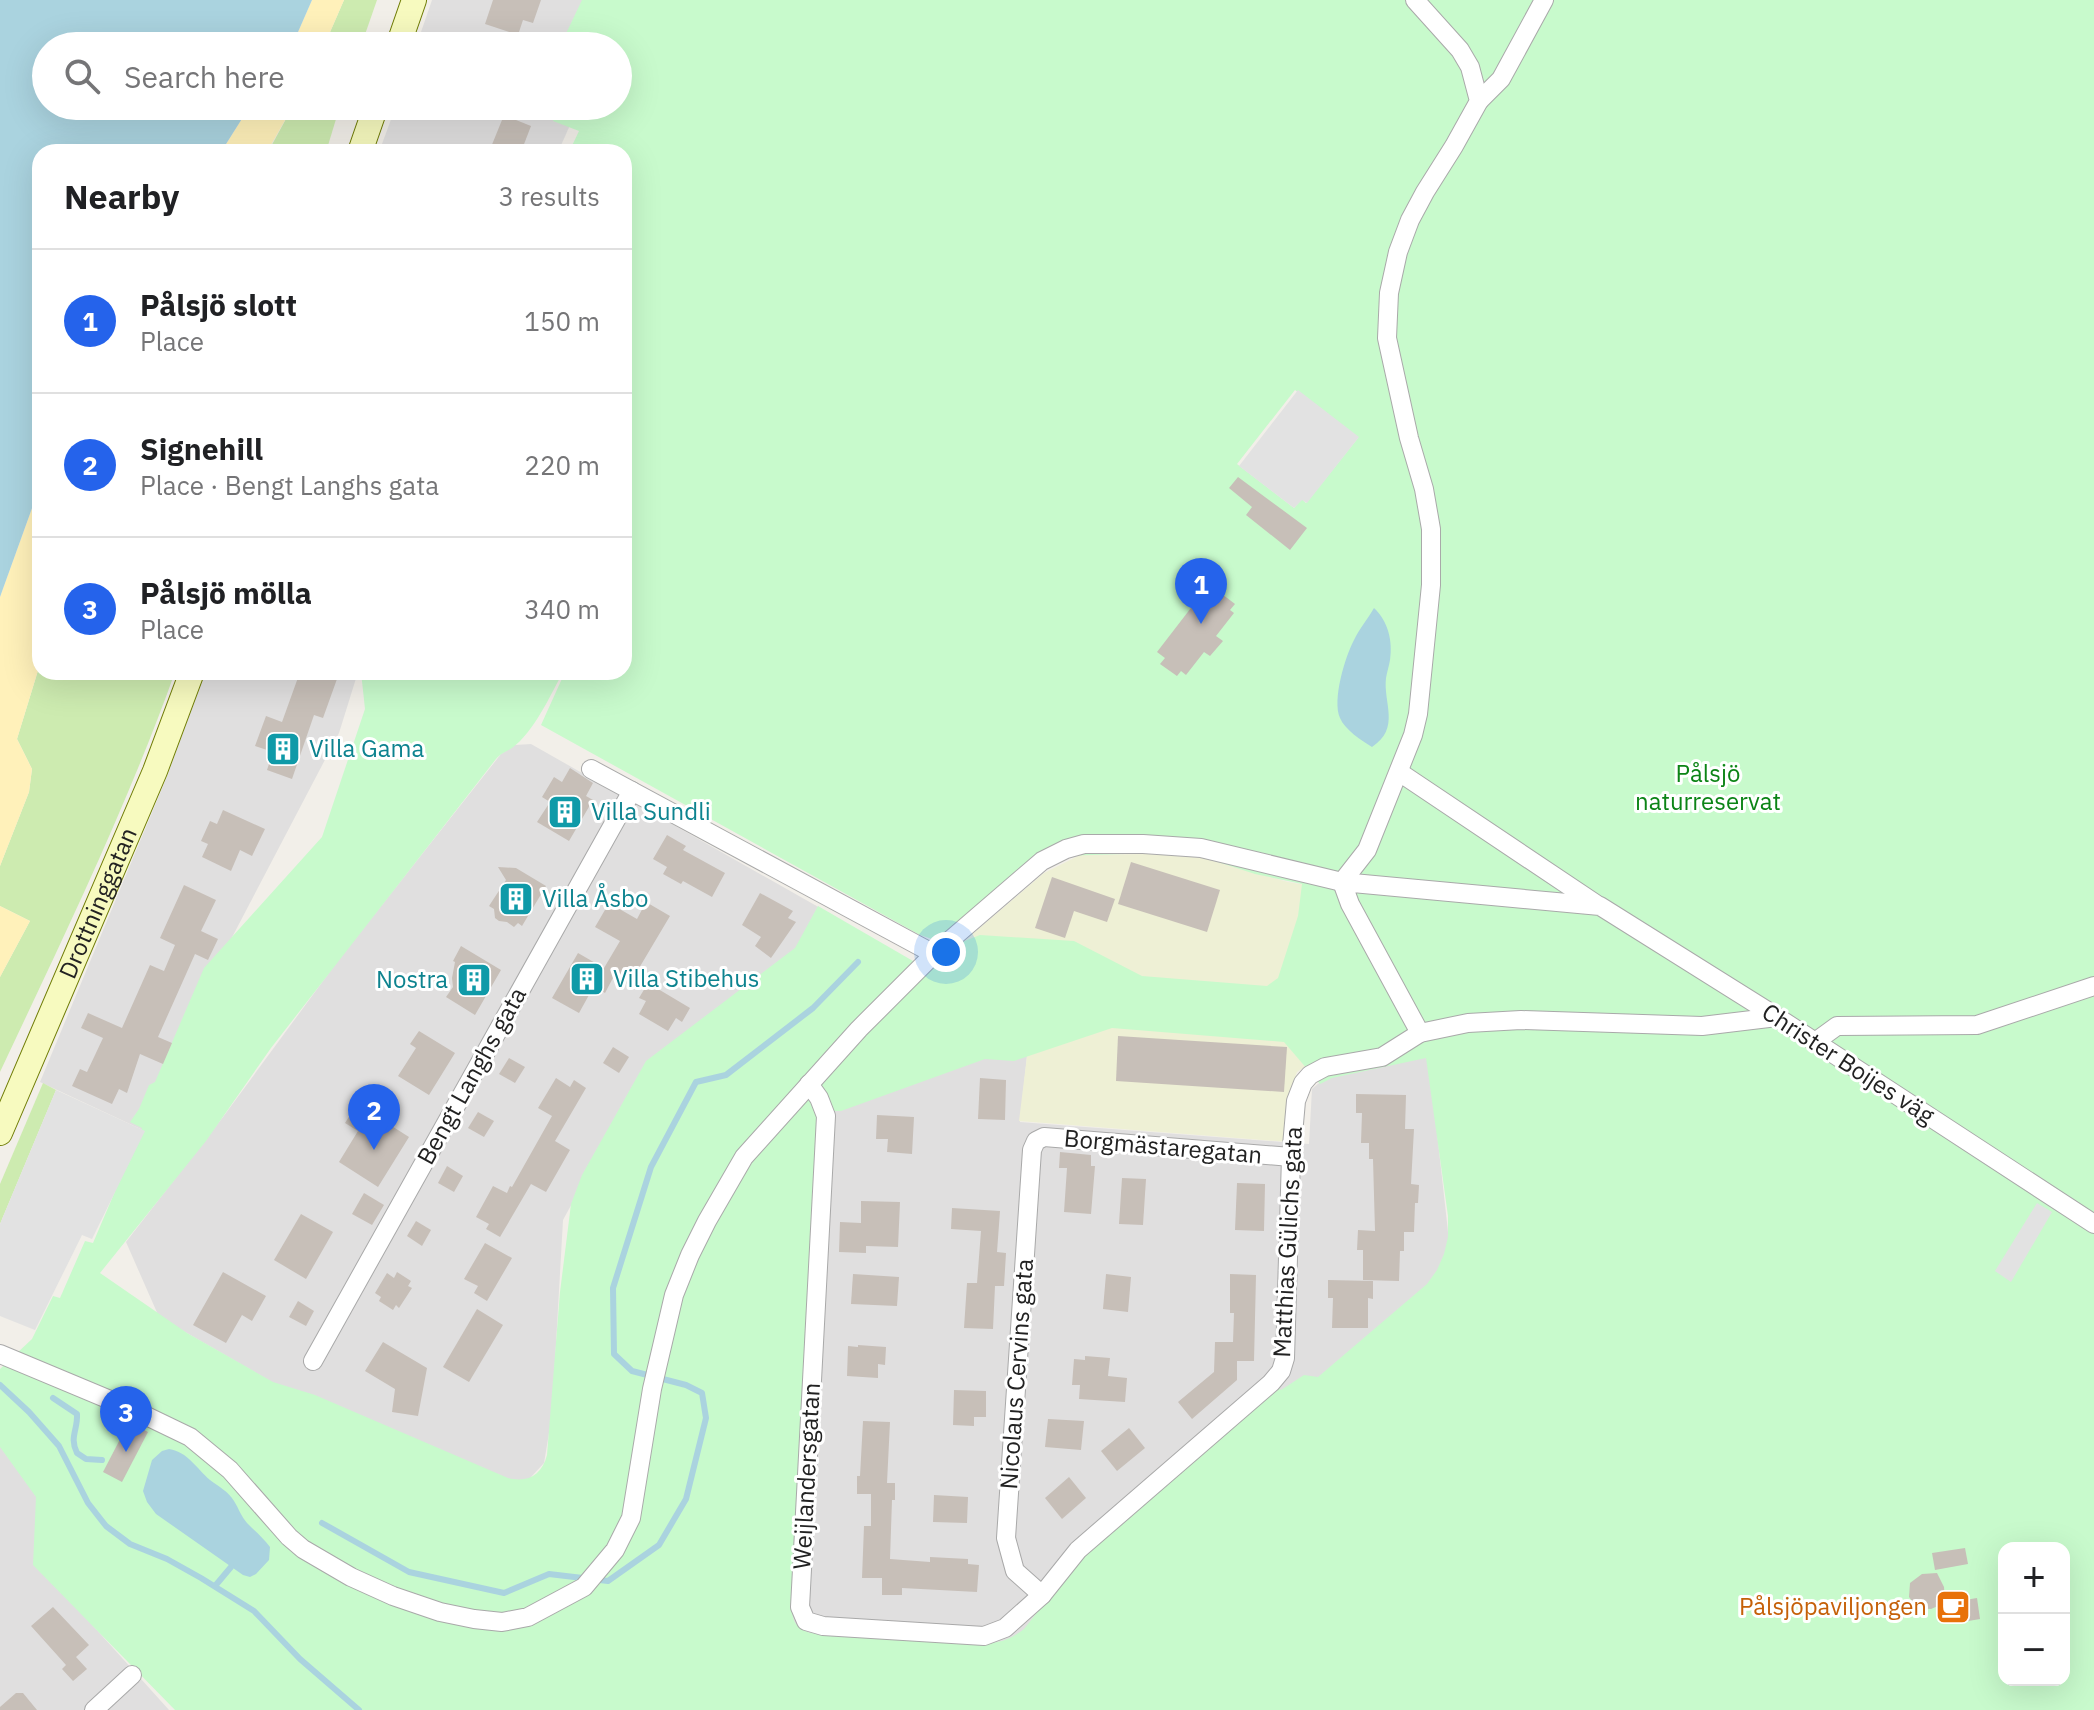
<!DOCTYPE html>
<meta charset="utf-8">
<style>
:root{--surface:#fff;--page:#f6f6f6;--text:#202124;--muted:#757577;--line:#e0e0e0;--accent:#2563eb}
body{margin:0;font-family:"IBM Plex Sans",sans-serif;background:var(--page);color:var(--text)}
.controls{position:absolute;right:24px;bottom:24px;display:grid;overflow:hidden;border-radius:16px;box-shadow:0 8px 32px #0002}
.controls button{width:72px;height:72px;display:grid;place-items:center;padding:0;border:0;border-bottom:2px solid var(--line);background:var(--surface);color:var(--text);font:40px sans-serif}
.you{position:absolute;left:946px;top:952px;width:28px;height:28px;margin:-20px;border:6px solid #fff;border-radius:50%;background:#1a73e8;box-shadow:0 0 0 12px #1a73e833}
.badge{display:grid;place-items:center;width:52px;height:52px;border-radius:50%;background:var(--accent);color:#fff;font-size:26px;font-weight:700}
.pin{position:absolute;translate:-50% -66px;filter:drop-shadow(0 2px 4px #0008)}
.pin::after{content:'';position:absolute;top:42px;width:28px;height:24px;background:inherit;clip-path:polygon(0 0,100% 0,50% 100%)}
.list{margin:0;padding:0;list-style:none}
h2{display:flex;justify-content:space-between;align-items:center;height:104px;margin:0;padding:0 32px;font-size:34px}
h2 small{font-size:26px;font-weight:400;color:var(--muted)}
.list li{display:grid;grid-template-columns:52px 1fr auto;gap:24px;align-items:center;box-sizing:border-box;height:144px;padding:0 32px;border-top:2px solid var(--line)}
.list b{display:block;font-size:30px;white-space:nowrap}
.list p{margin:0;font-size:26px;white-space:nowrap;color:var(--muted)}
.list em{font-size:26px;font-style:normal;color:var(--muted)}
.icon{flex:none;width:44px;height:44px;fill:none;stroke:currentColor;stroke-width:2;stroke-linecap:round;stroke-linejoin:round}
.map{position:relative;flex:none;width:2094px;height:1710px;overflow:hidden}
.search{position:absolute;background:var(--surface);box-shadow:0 8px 32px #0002;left:32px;top:32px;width:600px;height:88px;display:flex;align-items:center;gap:20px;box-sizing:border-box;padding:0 28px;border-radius:44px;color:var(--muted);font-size:30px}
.panel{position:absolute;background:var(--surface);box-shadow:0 8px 32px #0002;left:32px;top:144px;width:600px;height:536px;border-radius:24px}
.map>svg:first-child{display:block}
</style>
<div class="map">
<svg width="2094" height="1710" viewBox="0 0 2094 1710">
<rect width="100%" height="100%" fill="#f2efe9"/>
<g fill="#e0dfdf">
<polygon points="432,0 611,0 597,46 441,46 424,40 420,35"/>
<polygon points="396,106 553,106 575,114 558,152 379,152"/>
<polygon points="205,672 358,672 339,733 217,966 145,1131 40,1082 168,774"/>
<polygon points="531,744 836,917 649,1062 563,1220 552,1415 544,1463 520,1489 317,1408 159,1317 126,1242 223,1117 337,962 501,754 515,745"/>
<polygon points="1427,1042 1453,1277 1008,1644 788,1634 816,1109 987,1049 1027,1056 1020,1122 1309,1144 1312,1089 1331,1073"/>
<polygon points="0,1422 37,1437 39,1566 169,1710 0,1710"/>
</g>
<polygon fill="#eef0d5" points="1148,854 1203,858 1288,882 1329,889 1313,1061 1297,1072 1290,1092 1288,1142 1019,1121 1027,1056 934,967 1044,873 1080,855"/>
<g fill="#cdebb0">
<polygon points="344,0 377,0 361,46 324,46"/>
<polygon points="293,106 340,106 326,152 268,152"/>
<path d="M40,664V672H175C126,809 62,940 0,1072V977L30,921L0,906V866L29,792L32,769L17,739Z"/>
<polygon points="43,1083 56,1090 0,1224 0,1184"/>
</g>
<g fill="#fff1ba">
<polygon points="312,0 344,0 324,46 289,46 298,32"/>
<polygon points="250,106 293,106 267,152 221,152"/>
<polygon points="40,486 40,664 17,739 32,769 29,792 0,866 0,597"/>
<polygon points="0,906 30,921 0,977"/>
</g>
<path fill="#c8facc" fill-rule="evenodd" d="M582,0H2094V1710H175L33,1565L36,1497L0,1447V1369L32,1339L53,1296L60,1298L85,1241L93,1243L142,1128L130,1122L139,1109L149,1085L155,1082L204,968L322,837L365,709L361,672H563C550,696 534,732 512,748C506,752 501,753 496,759L271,1048L206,1141L100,1273L187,1333L273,1382L315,1395L508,1478C528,1483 542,1475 547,1455L560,1292L571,1204L582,1175L646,1061L795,948L818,906L913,961L980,935L1074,941L1142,976L1267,986L1278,978L1298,916L1302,884L1255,874L1187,852L1061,856L944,938L932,939L920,935L541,725L565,672H624V152H569L579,131L553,121L559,106H618V46H560ZM1295,390L1358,438L1306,503L1302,499L1294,508L1237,464ZM1112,1028L1284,1042L1320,1084L1332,1078L1426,1058L1448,1216V1237L1444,1254L1437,1270L1427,1284L1318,1377L1304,1375L1281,1390L1278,1388L1083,1554L1024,1629C1012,1638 1002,1643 987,1643L810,1633C797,1628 793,1623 792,1610L833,1111H841L985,1059L1014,1061ZM2004,1548H2064V1680H2004Z"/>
<g fill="#e2e2e2">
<polygon points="1298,390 1359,437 1307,503 1302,500 1294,508 1239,466"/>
<polygon points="56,1090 145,1131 92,1239 82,1235 35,1330 0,1316 0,1224"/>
<polygon points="2037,1203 2052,1212 2011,1282 1995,1271"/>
</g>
<g fill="#aad3df">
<polygon points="0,0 312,0 298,32 289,46 46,46 46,106 250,106 221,152 40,152 40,486 0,597"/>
<path d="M1374,608C1388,621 1393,641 1390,660C1389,666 1387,672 1386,678C1383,703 1401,728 1372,747C1361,740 1345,730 1340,718C1332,700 1345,657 1354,640C1359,629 1368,619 1374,608Z"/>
<path d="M169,1449C188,1452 196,1468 210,1480C219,1487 228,1491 234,1501C239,1509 241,1516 247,1523C255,1531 263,1538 270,1547L269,1560L256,1574L250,1577L243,1575L156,1514L147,1502L143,1491L152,1460L162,1451Z"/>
</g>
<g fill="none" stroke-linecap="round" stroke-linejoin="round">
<g stroke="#aad3df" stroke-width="6">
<polyline points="0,1385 29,1412 59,1446 88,1503 106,1526 130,1544 167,1559 201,1578 254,1611 300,1659 359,1710"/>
<path d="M53,1398L77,1414C78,1430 69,1437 77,1453L86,1459L102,1460"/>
<polyline points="322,1523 409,1572 504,1593 549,1574 608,1581 659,1545 686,1499 706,1418 702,1393 686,1385 632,1371 614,1354 613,1288 651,1167 696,1082 726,1075 813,1008 858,962"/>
<polyline points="215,1586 231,1567"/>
</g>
</g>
<g fill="#c7bfb8">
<polygon points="493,0 541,0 533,23 523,20 518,35 485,24"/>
<polygon points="504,115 531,126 521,152 489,152"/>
<polygon points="1238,477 1307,528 1290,550 1246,515 1252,507 1229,488"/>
<polygon points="1214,588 1235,604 1230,610 1234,613 1216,636 1223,641 1210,656 1204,652 1186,675 1181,671 1177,676 1160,664 1165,658 1157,652 1204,591 1209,595"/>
<polygon points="300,672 319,672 337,679 323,718 314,715 292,779 267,770 273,752 255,746 266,716 282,722"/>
<polygon points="570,768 593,783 586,796 593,800 569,841 537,822 550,802 542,797 554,777 562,782"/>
<polygon points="223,810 265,829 252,856 240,850 231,871 202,857 208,844 201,841 210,821 217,824"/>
<polygon points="667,835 686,846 683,850 725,873 712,897 683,881 681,884 663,874 667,867 653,859"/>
<polygon points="1131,862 1220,890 1207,932 1118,904"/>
<polygon points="498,867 516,868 546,886 522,926 518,923 514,927 507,922 499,921 495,918 494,909 489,906 506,880"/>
<polygon points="1052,877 1115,899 1107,922 1074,911 1065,938 1035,928"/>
<polygon points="184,885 216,900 201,931 218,939 208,960 195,954 158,1037 172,1043 163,1064 140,1054 127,1093 119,1089 112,1104 72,1086 80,1069 87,1072 103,1038 81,1028 88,1013 122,1028 150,965 164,971 175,945 160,938"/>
<polygon points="760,893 793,911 788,918 796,922 771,958 755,946 761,937 742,925"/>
<polygon points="646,902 670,916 629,985 614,976 605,993 594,986 579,1013 552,998 578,953 604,968 620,941 595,927 609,903 637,919"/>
<polygon points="461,946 501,970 475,1015 446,997 453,987 452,978 455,962 453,961"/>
<polygon points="648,983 690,1008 682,1022 676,1018 668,1031 639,1014 646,1001 639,998"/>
<polygon points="419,1031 455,1053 429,1095 398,1076 416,1048 410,1044"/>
<polygon points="1118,1036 1287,1047 1284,1092 1116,1081"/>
<polygon points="613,1047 629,1057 619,1073 603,1063"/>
<polygon points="509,1058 525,1067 515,1083 499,1074"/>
<polygon points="556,1078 570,1087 574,1080 586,1088 555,1141 570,1150 546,1192 531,1184 500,1237 486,1229 489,1224 476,1217 493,1186 507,1193 510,1186 512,1187 552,1116 538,1108"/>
<polygon points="980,1078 1006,1080 1005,1120 978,1119"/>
<polygon points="1356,1094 1406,1095 1405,1129 1414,1129 1411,1184 1419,1185 1418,1203 1415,1203 1414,1232 1404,1232 1404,1251 1400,1251 1399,1281 1363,1280 1363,1250 1357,1250 1358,1230 1375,1231 1373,1159 1369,1159 1369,1143 1361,1143 1362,1113 1356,1113"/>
<polygon points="357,1104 409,1137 378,1187 339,1162 358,1131 345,1123"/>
<polygon points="478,1112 494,1121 484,1137 468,1128"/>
<polygon points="877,1115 914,1117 912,1154 887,1152 888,1139 876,1139"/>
<polygon points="1060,1152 1091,1155 1091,1166 1095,1166 1091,1214 1064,1212 1067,1168 1059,1168"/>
<polygon points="447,1166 463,1176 454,1192 438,1183"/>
<polygon points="1122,1178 1146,1179 1143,1225 1119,1224"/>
<polygon points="1237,1183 1265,1184 1264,1231 1235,1230"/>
<polygon points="364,1193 384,1205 372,1225 352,1214"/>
<polygon points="861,1201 900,1202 898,1247 866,1246 866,1253 839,1252 840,1222 861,1223"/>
<polygon points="952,1208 1000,1211 997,1252 1006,1253 1004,1286 995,1286 993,1329 964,1328 967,1283 977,1283 981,1231 951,1229"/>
<polygon points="301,1214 333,1232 306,1279 274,1260"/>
<polygon points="416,1221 431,1230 422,1246 407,1236"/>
<polygon points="485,1243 512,1258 487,1301 474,1293 478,1286 464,1279"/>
<polygon points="223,1272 266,1296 252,1321 242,1315 226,1343 193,1325"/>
<polygon points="397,1272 411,1281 408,1286 412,1288 399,1308 396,1305 393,1310 379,1301 381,1297 375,1293 387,1273 394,1278"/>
<polygon points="853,1274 899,1277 897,1306 851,1304"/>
<polygon points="1106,1274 1131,1277 1128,1312 1103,1309"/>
<polygon points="1230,1274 1256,1275 1254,1361 1237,1361 1237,1380 1192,1419 1178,1402 1214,1372 1215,1342 1233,1342 1234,1313 1230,1313"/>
<polygon points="1328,1280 1373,1281 1373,1299 1368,1298 1368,1328 1332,1328 1333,1298 1328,1298"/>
<polygon points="298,1301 314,1311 306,1326 289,1317"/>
<polygon points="477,1309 503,1325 469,1382 443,1367"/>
<polygon points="383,1342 427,1368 418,1416 392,1412 395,1389 365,1371"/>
<polygon points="858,1345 886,1347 885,1365 878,1364 878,1378 847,1376 848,1346 858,1347"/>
<polygon points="1085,1356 1110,1358 1108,1376 1127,1378 1125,1402 1079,1399 1080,1385 1072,1385 1074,1359 1085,1360"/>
<polygon points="954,1390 986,1391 986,1417 974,1417 974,1426 953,1425"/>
<polygon points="1048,1419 1084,1421 1081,1450 1045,1447"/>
<polygon points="863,1421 890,1422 887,1483 895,1483 895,1500 892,1500 890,1559 930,1562 930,1557 968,1559 968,1564 979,1565 977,1592 902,1588 902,1595 882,1595 882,1578 862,1578 864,1526 871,1526 871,1494 857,1494 857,1476 860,1476"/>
<polygon points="129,1422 148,1432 122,1482 103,1472"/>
<polygon points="1129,1428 1145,1448 1117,1471 1101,1451"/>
<polygon points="1069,1477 1086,1498 1062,1519 1045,1498"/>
<polygon points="934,1495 968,1497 967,1523 933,1522"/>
<polygon points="1965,1548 1968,1564 1935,1570 1932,1553"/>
<polygon points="1937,1573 1944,1587 1945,1603 1931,1609 1917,1608 1909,1597 1910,1583 1922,1574"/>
<polygon points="1977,1598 1980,1619 1951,1624 1947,1603"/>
<polygon points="53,1607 89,1645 76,1657 87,1669 73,1681 62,1669 66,1665 31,1626"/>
<polygon points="16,1693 23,1693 37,1710 0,1710 0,1707"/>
</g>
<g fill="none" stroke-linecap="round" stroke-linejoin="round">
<g stroke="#a9a9a9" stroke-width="20">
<g id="street">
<polyline points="1479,101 1501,79 1544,0"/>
<polyline points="591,769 934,954"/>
<polyline points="1399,772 1596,904"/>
<polyline points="1420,1033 1350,904 1342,882 1600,906 1777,1017 2094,1224"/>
<polyline points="1815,1042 1837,1026 1977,1025 2094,986"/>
<polyline points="809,1084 819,1098 826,1116 800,1607 806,1621 823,1626 984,1636 1005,1628 1042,1595 1078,1550 1271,1383 1281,1371 1285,1358 1291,1157 1296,1101 1303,1083 1310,1075 1325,1067 1382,1057 1420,1033 1468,1023 1521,1020 1702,1026 1777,1017"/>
<polyline points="0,1354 134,1410 190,1437 230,1470 289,1537 303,1549 351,1577 393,1596 440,1612 474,1619 502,1622 528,1617 584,1587 615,1550 631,1518 652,1389 674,1295 690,1255 707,1221 744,1157 859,1029 934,954 1042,861 1066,849 1084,844 1143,844 1201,848 1342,882 1367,850 1413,735 1418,714 1431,585 1431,529 1424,489 1409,438 1387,338 1389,293 1398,252 1410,220 1425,192 1454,146 1479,101 1470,67 1460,50 1415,0"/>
<polyline points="313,1361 632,791"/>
<polyline points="1042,1595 1015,1571 1006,1538 1032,1150 1036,1141 1044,1137 1291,1157"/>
<polyline points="94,1710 132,1675"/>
</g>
</g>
<g stroke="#707d05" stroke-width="26">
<g id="secondary">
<polyline points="398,46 414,0"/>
<polyline points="360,152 376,106"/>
<path id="s1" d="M0,1133L155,771L192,672"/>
</g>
</g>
<use href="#street" stroke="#fff" stroke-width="18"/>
<use href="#secondary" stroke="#f7fabf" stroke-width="24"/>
</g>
<defs>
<g id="building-square" transform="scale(1.8)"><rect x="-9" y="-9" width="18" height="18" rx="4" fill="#0f9aa8" stroke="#fff"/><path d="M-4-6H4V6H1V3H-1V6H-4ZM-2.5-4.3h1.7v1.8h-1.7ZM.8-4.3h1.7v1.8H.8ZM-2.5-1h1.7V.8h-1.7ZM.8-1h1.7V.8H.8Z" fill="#fff"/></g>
<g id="cafe-square" transform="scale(1.8)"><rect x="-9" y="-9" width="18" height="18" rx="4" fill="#e8710a" stroke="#fff"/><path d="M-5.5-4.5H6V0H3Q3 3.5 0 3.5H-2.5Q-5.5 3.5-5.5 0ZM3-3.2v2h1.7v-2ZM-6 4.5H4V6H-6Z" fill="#fff"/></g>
</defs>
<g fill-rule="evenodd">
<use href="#building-square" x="283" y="749"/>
<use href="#building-square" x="565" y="812"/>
<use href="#building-square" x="516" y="899"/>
<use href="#building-square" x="587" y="979"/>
<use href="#building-square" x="474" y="980"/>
<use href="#cafe-square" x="1953" y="1607"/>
</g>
<g text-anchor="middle" stroke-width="6" stroke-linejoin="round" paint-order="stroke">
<g font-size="24" fill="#0d838f" stroke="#fff" text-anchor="start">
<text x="309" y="757">Villa Gama</text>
<text x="591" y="820">Villa Sundli</text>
<text x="542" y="907">Villa Åsbo</text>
<text x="613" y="987">Villa Stibehus</text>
<text x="448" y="988" text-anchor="end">Nostra</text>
</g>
<g font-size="24" fill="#0c8416" stroke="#fff">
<text x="1708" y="782">Pålsjö<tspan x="1708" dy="28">naturreservat</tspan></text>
</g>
<g font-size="24" fill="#222" stroke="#fff">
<text dy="8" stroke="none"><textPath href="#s1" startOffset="250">Drottninggatan</textPath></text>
<text transform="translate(1848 1064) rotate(33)" y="8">Christer Boijes väg</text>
<text transform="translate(472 1076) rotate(-61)" y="8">Bengt Langhs gata</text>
<text transform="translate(1163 1147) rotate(5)" y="8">Borgmästaregatan</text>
<text transform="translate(1288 1242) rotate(-87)" y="8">Matthias Gülichs gata</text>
<text transform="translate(1017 1374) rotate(-86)" y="8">Nicolaus Cervins gata</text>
<text transform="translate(807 1476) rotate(-87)" y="8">Weijlandersgatan</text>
</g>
<g font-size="24" fill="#c56008" stroke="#fff" text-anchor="end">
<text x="1927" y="1615">Pålsjöpaviljongen</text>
</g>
</g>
</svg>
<div class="controls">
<button>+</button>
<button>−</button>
</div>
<div class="you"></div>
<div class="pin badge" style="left:1201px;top:624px">1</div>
<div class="pin badge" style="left:374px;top:1150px">2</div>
<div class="pin badge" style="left:126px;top:1452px">3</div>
<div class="search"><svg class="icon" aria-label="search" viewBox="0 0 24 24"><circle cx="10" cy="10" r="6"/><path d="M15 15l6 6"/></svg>Search here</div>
<section class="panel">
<h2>Nearby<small>3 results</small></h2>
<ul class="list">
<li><span class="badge">1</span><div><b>Pålsjö slott</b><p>Place</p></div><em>150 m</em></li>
<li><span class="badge">2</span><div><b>Signehill</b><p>Place · Bengt Langhs gata</p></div><em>220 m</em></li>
<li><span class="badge">3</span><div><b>Pålsjö mölla</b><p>Place</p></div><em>340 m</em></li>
</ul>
</section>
</div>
